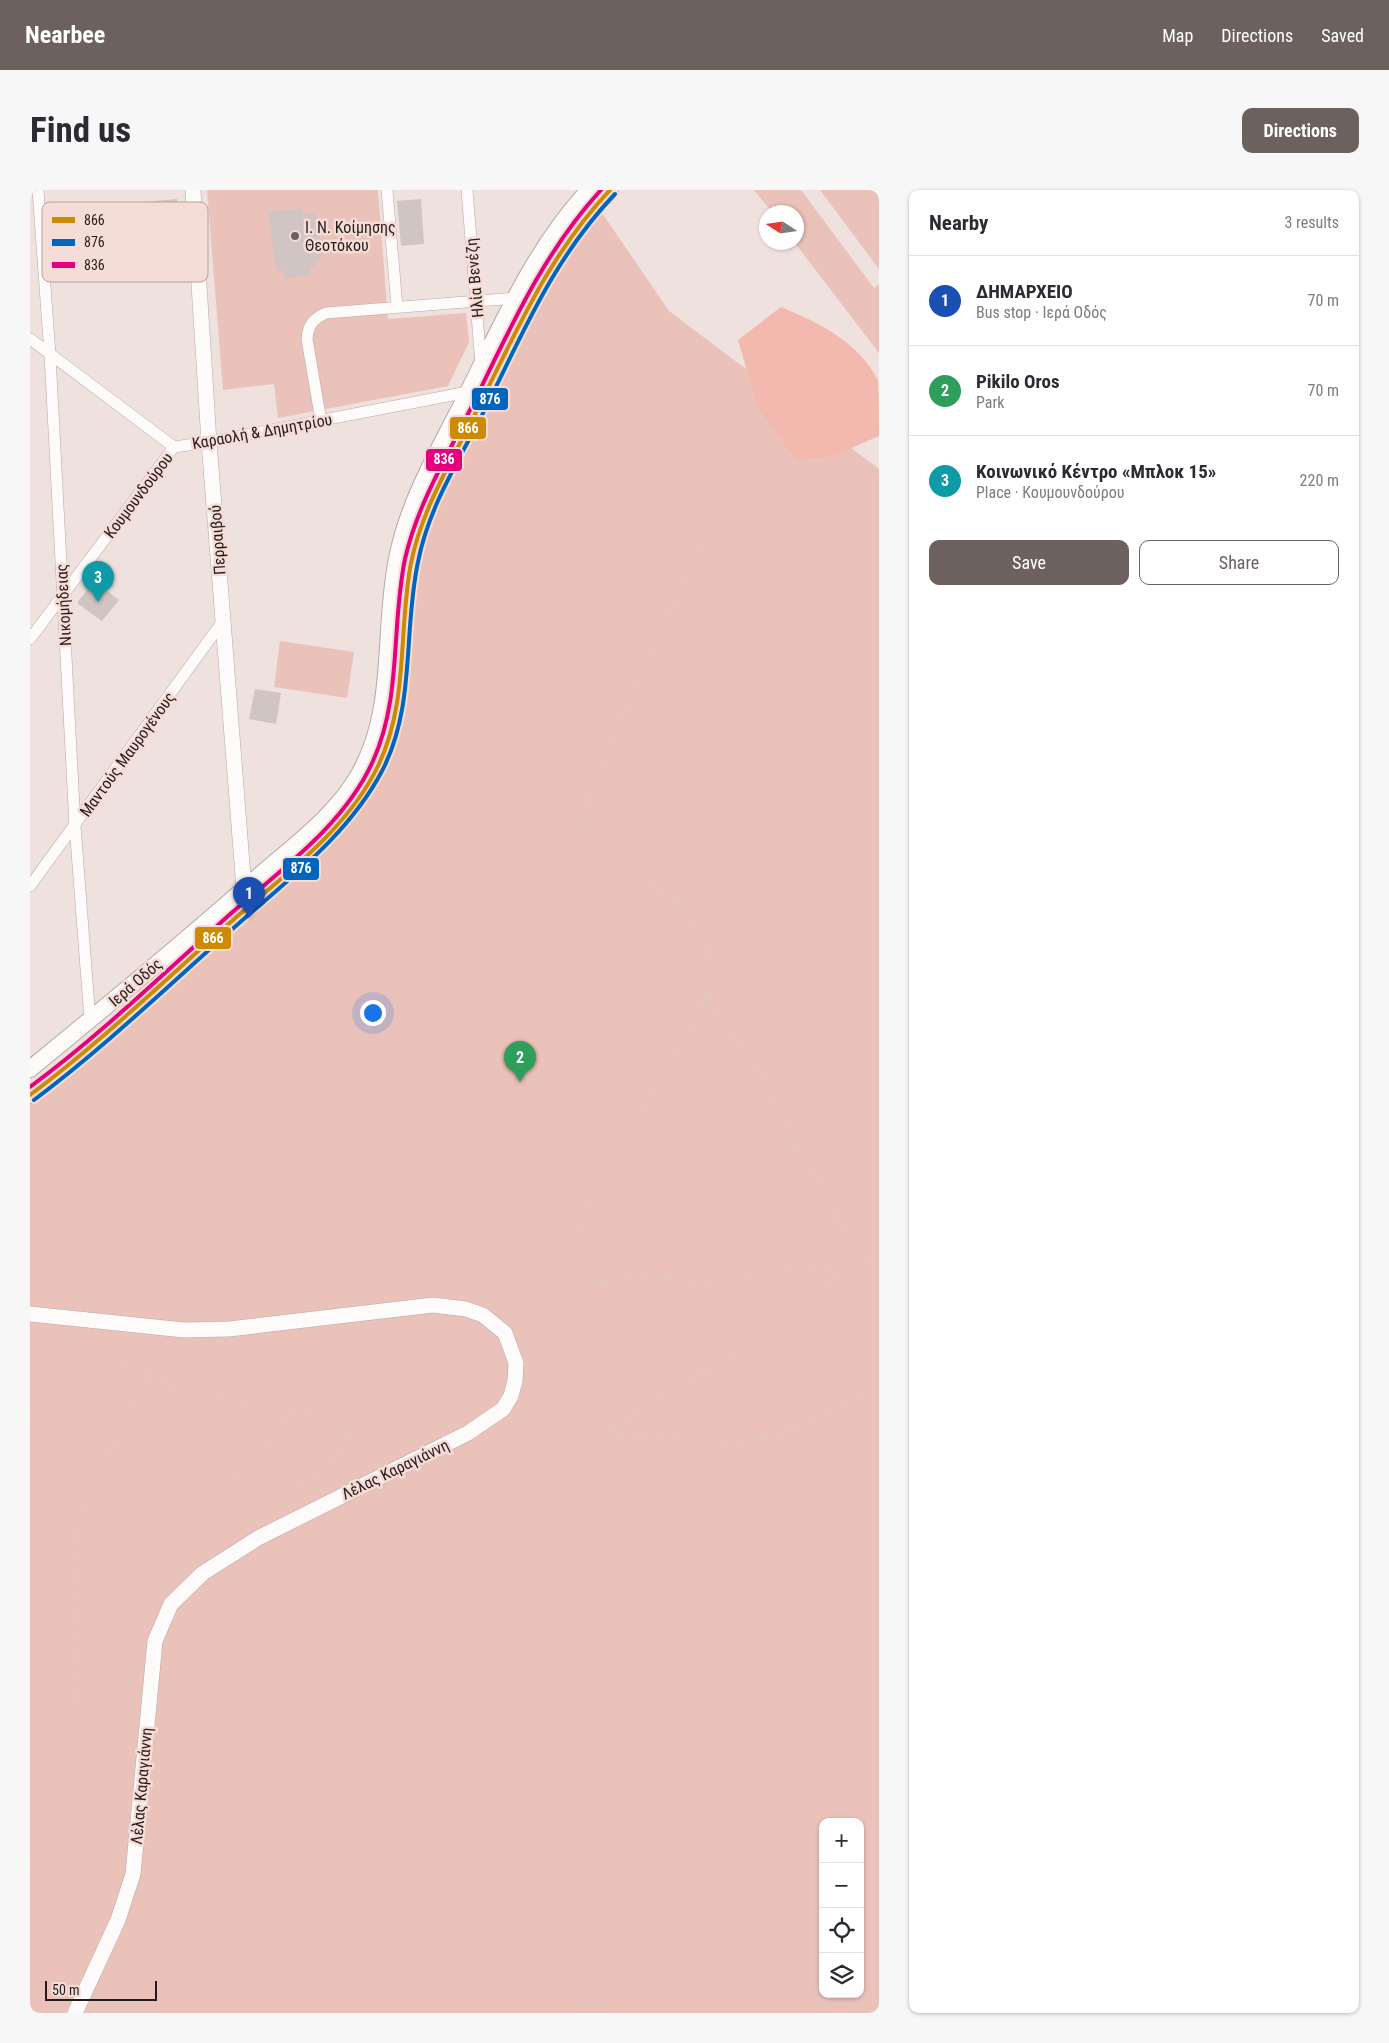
<!DOCTYPE html>
<meta charset="utf-8">
<style>
:root{--surface:#fff;--page:#f7f7f7;--text:#2b2b33;--muted:#7c7c81;--line:#e1e1e2;--accent:#6c615f}
body{margin:0;font-family:"Roboto Condensed",sans-serif;background:var(--page);color:var(--text)}
.controls{position:absolute;right:15px;bottom:15px;display:grid;overflow:hidden;border-radius:10px;box-shadow:0 1px 4px #0004}
.controls button{width:45px;height:45px;display:grid;place-items:center;padding:0;border:0;border-bottom:1px solid var(--line);background:var(--surface);color:var(--text);font:25px sans-serif}
.compass{position:absolute;left:729px;top:15px;width:45px;height:45px;border-radius:50%;background:var(--surface);box-shadow:0 1px 4px #0004;rotate:282deg}
.scale{position:absolute;left:15px;bottom:12px;width:112px;box-sizing:border-box;padding-left:5px;border:2px solid #251c1a;border-top:0;font-size:14px;line-height:18px;white-space:nowrap;color:#251c1a;-webkit-text-stroke:4px #f6dcd7;paint-order:stroke}
.you{position:absolute;left:342px;top:822px;width:18px;height:18px;margin:-12px;border:4px solid #fff;border-radius:50%;background:#1a73e8;box-shadow:0 0 0 8px #1a73e833}
.badge{display:grid;place-items:center;width:32px;height:32px;border-radius:50%;background:var(--accent);color:#fff;font-size:16px;font-weight:700}
.pin{position:absolute;translate:-50% -41px;filter:drop-shadow(0 1px 2px #0008)}
.pin::after{content:'';position:absolute;top:26px;width:18px;height:15px;background:inherit;clip-path:polygon(0 0,100% 0,50% 100%)}
.list{margin:0;padding:0;list-style:none}
h2{display:flex;justify-content:space-between;align-items:center;height:65px;margin:0;padding:0 20px;font-size:21px}
h2 small{font-size:16px;font-weight:400;color:var(--muted)}
.list li{display:grid;grid-template-columns:32px 1fr auto;gap:15px;align-items:center;box-sizing:border-box;height:90px;padding:0 20px;border-top:1px solid var(--line)}
.list b{display:block;font-size:19px;white-space:nowrap}
.list p{margin:0;font-size:16px;white-space:nowrap;color:var(--muted)}
.list em{font-size:16px;font-style:normal;color:var(--muted)}
.actions{display:flex;gap:10px;padding:15px 20px}
.actions a{flex:1;padding:11px 0;border:1px solid var(--accent);border-radius:10px;text-align:center;font-size:18px;color:var(--accent)}
.actions .main{background:var(--accent);color:#fff}
.icon{flex:none;width:28px;height:28px;fill:none;stroke:currentColor;stroke-width:2;stroke-linecap:round;stroke-linejoin:round}
.map{position:relative;flex:none;width:849px;height:1823px;overflow:hidden;border-radius:10px}
header{display:flex;align-items:center;gap:30px;box-sizing:border-box;height:70px;padding:0 25px;background:var(--accent);color:#fff}
header strong{font-size:24px}
nav{display:flex;gap:28px;margin-inline-start:auto;font-size:18px}
.intro{display:flex;align-items:center;justify-content:space-between;box-sizing:border-box;height:120px;padding:0 30px}
h1{margin:0;font-size:35px}
.button{padding:12px 22px;border-radius:10px;background:var(--accent);color:#fff;font-size:18px;font-weight:700}
main{display:flex;gap:30px;padding:0 30px}
aside{flex:1;background:var(--surface);border-radius:10px;box-shadow:0 1px 4px #0004}
.map>svg:first-child{display:block}
</style>
<header>
<strong>Nearbee</strong>
<nav><a>Map</a><a>Directions</a><a>Saved</a></nav>
</header>
<div class="intro"><h1>Find us</h1><a class="button">Directions</a></div>
<main>
<div class="map">
<svg width="849" height="1823" viewBox="0 0 849 1823">
<rect width="100%" height="100%" fill="#efe1de"/>
<g fill="#eac2ba" fill-rule="evenodd">
<polygon points="177,0 348,0 358,129 436,123 439,152 418,196 248,228 244,194 193,200"/>
<polygon points="724,0 771,0 844,98 849,94 849,163 765,53 766,52 766,22 742,22"/>
<polygon points="790,0 849,0 849,79"/>
<path d="M570,20L639,121L849,279V1823H0V911L295,652L380,452L387,384L397,340L524,79ZM793,1632H830V1804H793Z"/>
<polygon points="250,451 324,462 317,508 244,497"/>
</g>
<path fill="#f4b9ae" d="M751,117C788,132 830,153 848,191C849,201 849,233 849,246L803,266L766,270L728,218L708,150Z"/>
<g fill="#d0c5c2">
<polygon points="147,9 149,34 104,38 102,13"/>
<polygon points="391,9 394,54 371,56 367,11"/>
<polygon points="271,18 272,24 286,22 292,68 285,69 287,76 279,77 280,85 254,89 253,80 246,81 238,22"/>
<polygon points="64,391 89,410 72,431 47,413"/>
<polygon points="225,499 251,503 246,534 219,529"/>
</g>
<g fill="none" stroke-linecap="round" stroke-linejoin="round">
<g stroke="#b4a9a7" stroke-width="12">
<g id="minor">
<polyline points="8,0 20,165 45,636 60,830"/>
<polyline points="357,0 367,117"/>
<polyline points="437,0 451,175"/>
<polyline points="0,149 144,257 179,252 438,202"/>
<path d="M291,231L277,149C278,135 283,129 296,123L485,108"/>
<polyline points="0,449 144,257"/>
<polyline points="0,696 193,431"/>
</g>
</g>
<g stroke="#b4a9a7" stroke-width="16">
<g id="tertiary">
<polyline points="163,0 179,252 214,699"/>
<polyline points="0,1124 154,1140 199,1139 403,1115 436,1119 453,1125 475,1143 486,1173 485,1191 481,1206 473,1219 438,1243 228,1348 173,1383 141,1414 125,1451 103,1684 88,1730 45,1823"/>
</g>
</g>
<g stroke="#b4a9a7" stroke-width="18">
<g id="secondary">
<path d="M0,879C77,816 154,752 229,686C263,656 305,626 328,586C367,520 352,441 367,369C378,310 411,257 437,204C473,133 504,59 559,0"/>
<path d="M0,905C72,853 137,789 203,730C254,684 317,639 348,576C379,513 368,439 381,373C391,320 421,271 445,224C483,147 517,60 580,0"/>
</g>
</g>
<g stroke="#d3cfcf" stroke-width="2.5" stroke-dasharray="1 4" stroke-linecap="butt">
<polyline points="831,120 849,123"/>
<polyline points="675,347 606,495 549,632 593,677 648,712 675,753 683,789 666,830 562,1004 526,1099 619,1086 669,1093 794,1075 811,1084 774,1115 710,1163 633,1204 576,1243 704,1253 748,1245 849,1199"/>
<polyline points="676,807 696,831 710,858 734,889 745,915 759,932 759,946 786,985 816,1045 849,1079"/>
<polyline points="0,1224 20,1229 42,1229 76,1204 95,1167 118,1184"/>
<polyline points="47,1514 47,1333 118,1184 155,1204 251,1215 270,1223 300,1227 316,1238 313,1262 284,1289 260,1301 226,1304 202,1287 223,1264 250,1240 258,1218"/>
<polyline points="0,1666 3,1683"/>
<polyline points="518,1791 566,1823"/>
</g>
<use href="#minor" stroke="#fdfafa" stroke-width="11"/>
<use href="#tertiary" stroke="#fdfafa" stroke-width="15"/>
<use href="#secondary" stroke="#fdfafa" stroke-width="16"/>
<g stroke="#f6dcd7" stroke-width="8">
<path id="bus-1" d="M0,905C72,851 136,789 203,730C255,684 317,640 348,576C379,512 368,440 381,373C392,319 421,272 445,224C486,143 517,67 580,0"/>
</g>
<g stroke="#f6dcd7" stroke-width="8">
<path id="bus-2" d="M4,910C76,856 140,794 207,735C260,688 319,644 352,581C386,516 373,441 388,372C398,320 426,275 450,229C491,148 521,71 585,4"/>
</g>
<g stroke="#f6dcd7" stroke-width="8">
<path id="bus-3" d="M0,897C70,845 132,785 197,727C249,681 314,636 343,571C372,507 361,436 375,369C387,316 415,270 439,222C478,144 511,65 571,0"/>
</g>
<use href="#bus-1" stroke="#cd8a05" stroke-width="4"/>
<use href="#bus-2" stroke="#0065bd" stroke-width="4"/>
<use href="#bus-3" stroke="#e5007d" stroke-width="4"/>
</g>
<circle fill="#6c615f" stroke="#f6dcd7" stroke-width="2" cx="265" cy="46" r="5"/>
<g text-anchor="middle" stroke-width="5" stroke-linejoin="round" paint-order="stroke">
<g font-size="16" fill="#251c1a" stroke="#f6dcd7" text-anchor="start">
<text x="275" y="43">Ι. Ν. Κοίμησης<tspan x="275" dy="18">Θεοτόκου</tspan></text>
</g>
<g font-size="16" fill="#251c1a" stroke="#f6dcd7">
<text transform="translate(444 88) rotate(-95)" y="6">Ηλία Βενέζη</text>
<text transform="translate(232 241) rotate(-10)" y="6">Καραολή &amp; Δημητρίου</text>
<text transform="translate(108 305) rotate(-53)" y="6">Κουμουνδούρου</text>
<text transform="translate(187 350) rotate(-94)" y="6">Περραιβού</text>
<text transform="translate(33 415) rotate(-93)" y="6">Νικομήδειας</text>
<text transform="translate(97 564) rotate(-54)" y="6">Μαντούς Μαυρογένους</text>
<text transform="translate(105 792) rotate(-41)" y="6">Ιερά Οδός</text>
<text transform="translate(365 1279) rotate(-26)" y="6">Λέλας Καραγιάννη</text>
<text transform="translate(111 1596) rotate(-85)" y="6">Λέλας Καραγιάννη</text>
</g>
</g>
<rect x="12" y="12" width="166" height="80" rx="8" fill="#f6dcd7" stroke="#b7a29e" stroke-width="1"/>
<rect x="22" y="27" width="23" height="6" fill="#cd8a05"/>
<rect x="22" y="49" width="23" height="7" fill="#0065bd"/>
<rect x="22" y="72" width="23" height="6" fill="#e5007d"/>
<g font-size="14" fill="#251c1a">
<text x="54" y="35">866</text>
<text x="54" y="57">876</text>
<text x="54" y="80">836</text>
</g>
<g stroke="#f6dcd7" stroke-width="2">
<rect x="441" y="197" width="38" height="24" rx="5" fill="#0065bd"/>
<rect x="419" y="226" width="38" height="24" rx="5" fill="#cd8a05"/>
<rect x="395" y="258" width="38" height="24" rx="5" fill="#e5007d"/>
<rect x="252" y="667" width="38" height="24" rx="5" fill="#0065bd"/>
<rect x="164" y="736" width="38" height="24" rx="5" fill="#cd8a05"/>
</g>
<g font-size="14" text-anchor="middle" font-weight="bold" fill="#fff">
<text x="460" y="214">876</text>
<text x="438" y="243">866</text>
<text x="414" y="274">836</text>
<text x="271" y="683">876</text>
<text x="183" y="753">866</text>
</g>
</svg>
<div class="controls">
<button>+</button>
<button>−</button>
<button><svg class="icon" aria-label="locate" viewBox="0 0 24 24"><circle cx="12" cy="12" r="6"/><path d="M12 2v4M12 18v4M2 12h4M18 12h4"/></svg></button>
<button><svg class="icon" aria-label="layers" viewBox="0 0 24 24"><path d="M12 4l9 5-9 5-9-5zM3 14l9 5 9-5"/></svg></button>
</div>
<svg class="compass" viewBox="-18 -18 36 36"><path d="M0-13l5 13h-10z" fill="#e53935"/><path d="M0 13l5-13h-10z" fill="#7c7c81"/></svg>
<div class="scale">50 m</div>
<div class="you"></div>
<div class="pin badge" style="left:219px;top:728px;background:#1a4fb4">1</div>
<div class="pin badge" style="left:490px;top:892px;background:#2e9e5b">2</div>
<div class="pin badge" style="left:68px;top:412px;background:#0f9aa8">3</div>
</div>
<aside>
<h2>Nearby<small>3 results</small></h2>
<ul class="list">
<li><span class="badge" style="background:#1a4fb4">1</span><div><b>ΔΗΜΑΡΧΕΙΟ</b><p>Bus stop · Ιερά Οδός</p></div><em>70 m</em></li>
<li><span class="badge" style="background:#2e9e5b">2</span><div><b>Pikilo Oros</b><p>Park</p></div><em>70 m</em></li>
<li><span class="badge" style="background:#0f9aa8">3</span><div><b>Κοινωνικό Κέντρο «Μπλοκ 15»</b><p>Place · Κουμουνδούρου</p></div><em>220 m</em></li>
</ul>
<div class="actions"><a class="main">Save</a><a>Share</a></div>
</aside>
</main>
